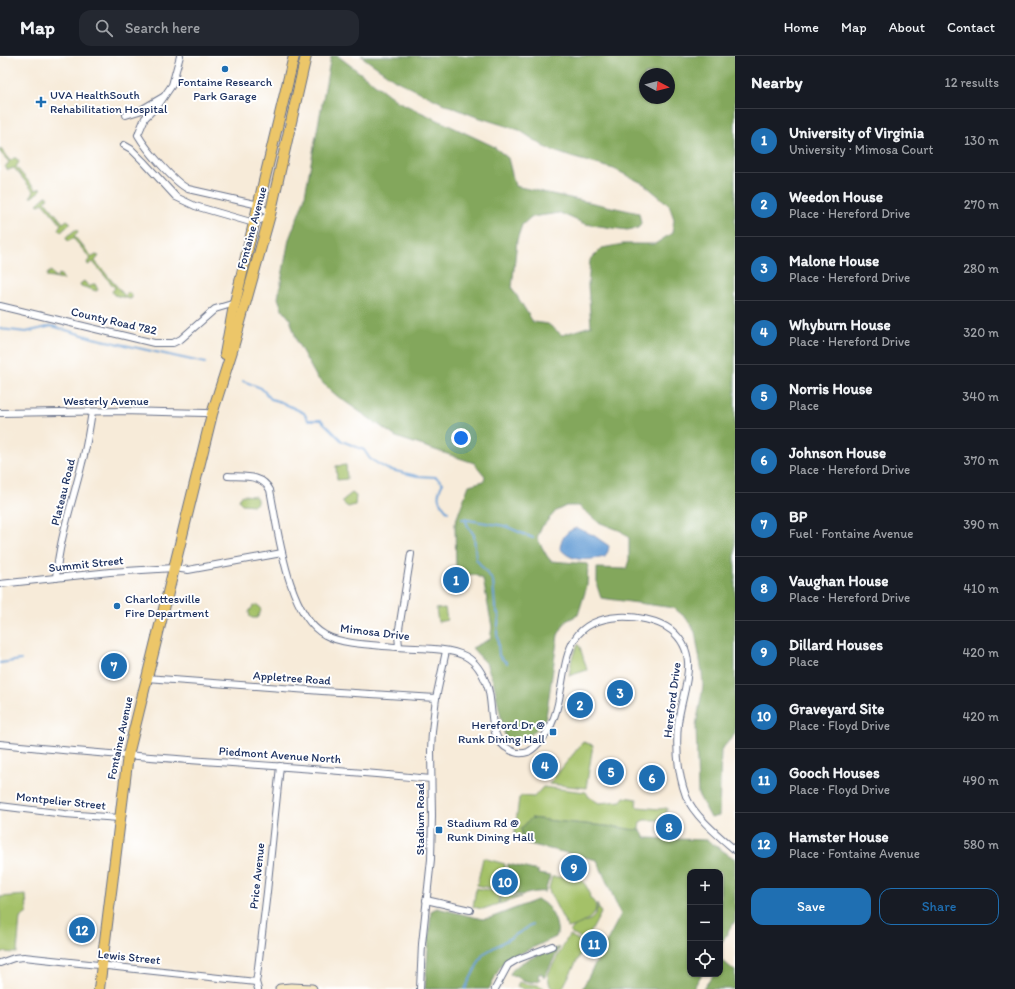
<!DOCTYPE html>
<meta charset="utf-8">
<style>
:root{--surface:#171b24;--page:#242831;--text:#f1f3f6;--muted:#9ea1a6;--line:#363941;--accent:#1f6fb2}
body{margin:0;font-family:Itim,sans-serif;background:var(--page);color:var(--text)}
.controls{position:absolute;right:12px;bottom:12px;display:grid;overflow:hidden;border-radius:8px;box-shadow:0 1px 3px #0004}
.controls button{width:36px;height:36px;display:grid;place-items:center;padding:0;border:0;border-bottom:1px solid var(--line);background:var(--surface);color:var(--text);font:20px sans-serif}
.compass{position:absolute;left:639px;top:12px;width:36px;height:36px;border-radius:50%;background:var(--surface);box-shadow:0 1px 3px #0004;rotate:97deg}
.you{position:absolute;left:461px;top:382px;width:14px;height:14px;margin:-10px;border:3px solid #fff;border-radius:50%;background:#1a73e8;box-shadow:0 0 0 6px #1a73e833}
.badge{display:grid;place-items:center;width:26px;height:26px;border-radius:50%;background:var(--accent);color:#fff;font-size:13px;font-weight:700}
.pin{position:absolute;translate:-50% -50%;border:2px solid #fff;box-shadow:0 1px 4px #0006}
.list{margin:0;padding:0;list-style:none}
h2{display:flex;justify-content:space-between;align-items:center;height:52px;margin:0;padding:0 16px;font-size:17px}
h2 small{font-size:13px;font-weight:400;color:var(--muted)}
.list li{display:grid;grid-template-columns:26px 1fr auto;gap:12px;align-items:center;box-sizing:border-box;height:64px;padding:0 16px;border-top:1px solid var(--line)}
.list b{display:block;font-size:15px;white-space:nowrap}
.list p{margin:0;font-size:13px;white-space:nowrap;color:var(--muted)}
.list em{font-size:13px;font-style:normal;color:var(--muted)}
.actions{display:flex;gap:8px;padding:12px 16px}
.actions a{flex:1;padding:9px 0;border:1px solid var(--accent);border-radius:12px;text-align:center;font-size:14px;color:var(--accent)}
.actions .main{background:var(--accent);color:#fff}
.icon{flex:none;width:22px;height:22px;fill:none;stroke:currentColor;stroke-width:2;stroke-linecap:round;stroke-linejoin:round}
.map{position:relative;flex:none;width:735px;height:933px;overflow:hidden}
header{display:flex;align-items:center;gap:24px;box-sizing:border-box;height:56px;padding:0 20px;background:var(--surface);border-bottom:1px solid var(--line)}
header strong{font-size:19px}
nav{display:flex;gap:22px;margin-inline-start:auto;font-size:14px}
.search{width:280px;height:36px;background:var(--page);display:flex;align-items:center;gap:10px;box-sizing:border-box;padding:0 14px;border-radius:12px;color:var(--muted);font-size:15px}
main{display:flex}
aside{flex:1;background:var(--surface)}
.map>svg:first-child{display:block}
</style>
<header>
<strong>Map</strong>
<div class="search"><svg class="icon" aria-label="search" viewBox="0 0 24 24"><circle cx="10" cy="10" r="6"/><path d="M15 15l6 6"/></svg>Search here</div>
<nav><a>Home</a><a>Map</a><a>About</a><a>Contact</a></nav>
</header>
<main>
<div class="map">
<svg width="735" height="933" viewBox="0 0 735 933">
<rect width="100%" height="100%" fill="#fff"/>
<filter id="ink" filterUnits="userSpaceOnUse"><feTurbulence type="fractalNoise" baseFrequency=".025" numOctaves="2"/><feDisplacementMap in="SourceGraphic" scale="8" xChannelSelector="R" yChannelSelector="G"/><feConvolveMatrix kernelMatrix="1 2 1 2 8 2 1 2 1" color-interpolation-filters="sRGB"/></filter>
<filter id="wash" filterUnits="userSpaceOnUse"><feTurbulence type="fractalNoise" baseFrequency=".012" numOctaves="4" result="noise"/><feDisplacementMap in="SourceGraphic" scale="16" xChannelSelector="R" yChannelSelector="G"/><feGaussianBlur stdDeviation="0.9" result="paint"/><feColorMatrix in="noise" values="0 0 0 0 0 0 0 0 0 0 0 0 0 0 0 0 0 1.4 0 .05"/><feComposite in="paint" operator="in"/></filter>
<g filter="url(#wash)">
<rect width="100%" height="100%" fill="#f7ebd9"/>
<g fill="#a4c168" stroke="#607863">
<polygon points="0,92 10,105 14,102 16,102 19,106 16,111 36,134 41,132 41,134 32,141 30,141 34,136 14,112 8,114 5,111 9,106 0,96"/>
<polygon points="46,140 48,141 45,145 63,167 67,164 70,166 70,168 61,176 58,173 61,168 43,147 39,149 37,148"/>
<polygon points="75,174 77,174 78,176 74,180 92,201 96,199 99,200 95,205 125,240 128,237 130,237 132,240 132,242 130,243 114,239 112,235 115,232 93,206 88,209 87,206 91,203 73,182 69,185 67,184 66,181"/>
<polygon points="51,215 56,222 59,218 61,219 64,224 47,221 47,218"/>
<polygon points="84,225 89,231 93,228 95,228 98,234 96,235 81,230 80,228"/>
<polygon points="346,409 347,423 337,424 336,410"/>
<polygon points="352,437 356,440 355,449 348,451 343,447 343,444"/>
<polygon points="243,439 255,440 257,443 257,447 254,449 242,448 239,445 240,441"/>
<polygon points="257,549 260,551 261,555 257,562 253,562 250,561 249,556 253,550"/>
<polygon points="445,552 447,564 438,566 436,553"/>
<polygon points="578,588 580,591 587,614 569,620 572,602"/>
<polygon points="583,686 593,689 586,732 549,728"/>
<path d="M543,731L586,736L589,741L599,747L621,745L624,741L637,743L636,750L638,751L659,753L667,752L666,764H644L640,766L639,773C630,775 623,771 615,771C587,768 559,766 531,762L521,773L524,787L514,783L519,742L522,740L534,741Z"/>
<polygon points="483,802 505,808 500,833 498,834 477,829"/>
<path d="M552,821H569L583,825L589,835L590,842C608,856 580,870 568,872C565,867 549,836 549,834C549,830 551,825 552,821Z"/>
<polygon points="476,832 500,836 498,848 483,853 473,851"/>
<polygon points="502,836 514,841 521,841 499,848"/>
<polygon points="26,839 27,857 20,862 17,897 0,896 0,841"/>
<path d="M597,848L601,857L586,885L570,877C575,862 598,872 597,848Z"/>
<polygon points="569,879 586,888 562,933 556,933 550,930 548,922 548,918"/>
<path d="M519,926C528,930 538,926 545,933H524L517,930Z"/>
</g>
<g fill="#83a75c" stroke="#4f6b5d" fill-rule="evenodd">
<path d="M331,0H338L397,45L493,90L508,102L515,130L639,157L641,167L638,172L627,174L585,168L560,157L531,161L522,169L517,184L512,232L533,266L548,268L562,279L591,270L588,229L590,204L602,192L623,188H655L672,177L674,163L669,149L644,128L614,113L571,101L548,93L519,74L474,60L442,47L395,24L361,0H735V678L721,694L719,760L711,762L698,738L696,670L703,630L702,616L695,576L686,562L674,552L601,542L597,530V512L626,513L629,504V482L621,475L598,466L579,450H566L556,455L541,472L537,482L547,500L551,505L588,508L587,530L578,559L566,565L558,579L546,661L534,676L523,685H512L505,681L494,628L486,607L472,592L490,583L492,571L483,523L475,519L456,518L455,467L469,429L484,425L485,420L474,407L396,381L337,340L317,322L297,286L290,263L282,253L278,242L289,183L304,144ZM645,18H669V42H645Z"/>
<path d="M531,762C559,766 587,768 615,771C623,771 630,775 639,773L646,782L707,784L735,803V865L720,889V816H690V918H702L693,933H582L621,858L597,804L524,787L521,773Z"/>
<path d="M508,808L538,815V818L550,820L545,836C527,834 523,845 503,834Z"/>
<path d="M537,844C547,846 556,861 557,872C558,875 557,878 556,881L506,904L500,911L489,933H425L431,855L437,852L482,863L490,862Z"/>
<path d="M560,891L544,922L542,918L540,917L538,920L539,923H541C533,929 522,925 515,919L513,921L510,918C517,904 546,897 560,891Z"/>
<polygon points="723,905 735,915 735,933 703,933 714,918 720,918 720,909"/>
</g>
<path fill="#679fd5" stroke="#41679a" d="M577,472L593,479L609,490L608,495L605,501C589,504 571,507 560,492C562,481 566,475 577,472Z"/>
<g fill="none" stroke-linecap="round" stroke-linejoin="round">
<g stroke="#679fd5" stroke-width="2">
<polyline points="0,273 26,276 52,270 93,282 205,307"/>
<path d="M243,325L261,332L271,343L281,346L304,357L308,364H321L342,385L364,394L370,403L387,413L417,420L436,421L443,427C435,441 438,444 448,456"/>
<polyline points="462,463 505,470 533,482"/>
<polyline points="465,463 468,470 474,479 476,503 493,525 495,551 499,560 497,576 499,600 507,607"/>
<polyline points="0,607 21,604"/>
<polyline points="465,933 483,898 532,869"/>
</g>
</g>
</g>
<g filter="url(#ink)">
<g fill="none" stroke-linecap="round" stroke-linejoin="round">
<g stroke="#687189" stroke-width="8">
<g id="minor">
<polyline points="126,59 139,55 163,41"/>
<polyline points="139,76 145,62 159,48 172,29 180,0"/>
<path d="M124,89L131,93L143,105L176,141L195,150L254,167L270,159L259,149L188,133C174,126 146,93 138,79"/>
<polyline points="0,250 154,287 173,287 181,283 215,253 235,247"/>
<polyline points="0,357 121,355 205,357 212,358"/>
<path d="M228,420C244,421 262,418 270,434C278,473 287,559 325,579C343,589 377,589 397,591C418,593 446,591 465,600C477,606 484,620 488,632C494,652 487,683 510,694C515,697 522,698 528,696C534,693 540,686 544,681C576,637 545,566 619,561C635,560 658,564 671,574C703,600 681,636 678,668C676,691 678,718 686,740C693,759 720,781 735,794"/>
<path d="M56,522C59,483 73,445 82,407C87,390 89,373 92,356"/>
<polyline points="0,528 110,516 174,512 188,514 282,497"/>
<polyline points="399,591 398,579 411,498"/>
<polyline points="146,622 322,635 436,642"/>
<path d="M0,688C143,703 287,709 431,723"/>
<polyline points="0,750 65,758 119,762"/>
<polyline points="426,844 470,854"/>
<polyline points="0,907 14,902 24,901 256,926"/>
<polyline points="258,933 256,926 257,920 267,836 280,710"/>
<polyline points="420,933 422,888 431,803 432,760 431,695 432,675 436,642 446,595"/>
<polyline points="495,933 508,909 518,903 552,890"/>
</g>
</g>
<g stroke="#687189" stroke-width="11">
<polyline id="secondary" points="280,933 291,932 312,933"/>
</g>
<g stroke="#687189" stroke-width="12">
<g id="primary">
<polyline points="225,298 233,255 294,0"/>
<polyline points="99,933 128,699 212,358 232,295 270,159 306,0"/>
</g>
</g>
<use href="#minor" stroke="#fff" stroke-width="6"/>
<use href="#secondary" stroke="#f7e8c3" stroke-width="9"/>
<use href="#primary" stroke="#ecc669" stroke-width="10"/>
</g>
</g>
<g fill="#1f6fb2" stroke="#fff" stroke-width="1.5">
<circle cx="225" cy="13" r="4"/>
<path d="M39 40h4v4h4v4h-4v4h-4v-4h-4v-4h4z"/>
<circle cx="117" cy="550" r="4"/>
<rect x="549" y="672" width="8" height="8" rx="2"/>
<rect x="435" y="770" width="8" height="8" rx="2"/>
</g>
<g text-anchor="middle" stroke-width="4" stroke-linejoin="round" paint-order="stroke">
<g font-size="12" fill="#1b2f5e" stroke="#fff" text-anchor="start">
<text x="225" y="30" text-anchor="middle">Fontaine Research<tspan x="225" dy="14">Park Garage</tspan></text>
<text x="50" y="43">UVA HealthSouth<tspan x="50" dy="14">Rehabilitation Hospital</tspan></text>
<text x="125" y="547">Charlottesville<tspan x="125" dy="14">Fire Department</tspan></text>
<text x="545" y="673" text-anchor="end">Hereford Dr @<tspan x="545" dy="14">Runk Dining Hall</tspan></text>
<text x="447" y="771">Stadium Rd @<tspan x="447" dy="14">Runk Dining Hall</tspan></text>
</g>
<g font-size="12" fill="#1b2f5e" stroke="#fff">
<text transform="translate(252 172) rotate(-75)" y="4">Fontaine Avenue</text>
<text transform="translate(114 265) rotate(13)" y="4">County Road 782</text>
<text x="106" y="349">Westerly Avenue</text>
<text transform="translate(63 436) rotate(-76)" y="4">Plateau Road</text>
<text transform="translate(86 508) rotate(-6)" y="4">Summit Street</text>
<text transform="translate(375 576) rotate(7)" y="4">Mimosa Drive</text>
<text transform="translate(292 622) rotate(4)" y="4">Appletree Road</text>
<text transform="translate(672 644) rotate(-83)" y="4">Hereford Drive</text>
<text transform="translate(120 682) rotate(-78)" y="4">Fontaine Avenue</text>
<text transform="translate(280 699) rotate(4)" y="4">Piedmont Avenue North</text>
<text transform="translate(61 745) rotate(6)" y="4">Montpelier Street</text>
<text transform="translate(420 763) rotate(-90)" y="4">Stadium Road</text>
<text transform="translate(257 820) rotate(-84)" y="4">Price Avenue</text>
<text transform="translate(129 901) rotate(6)" y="4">Lewis Street</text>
</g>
</g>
</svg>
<div class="controls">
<button>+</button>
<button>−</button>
<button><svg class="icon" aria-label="locate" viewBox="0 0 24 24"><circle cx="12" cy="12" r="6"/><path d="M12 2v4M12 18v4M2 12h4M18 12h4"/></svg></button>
</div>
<svg class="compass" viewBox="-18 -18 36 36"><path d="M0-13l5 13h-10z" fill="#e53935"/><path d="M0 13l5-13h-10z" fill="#9ea1a6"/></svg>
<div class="you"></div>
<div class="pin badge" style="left:456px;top:524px">1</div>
<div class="pin badge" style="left:580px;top:649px">2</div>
<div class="pin badge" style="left:620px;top:637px">3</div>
<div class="pin badge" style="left:545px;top:710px">4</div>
<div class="pin badge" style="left:611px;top:716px">5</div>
<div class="pin badge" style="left:652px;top:722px">6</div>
<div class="pin badge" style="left:114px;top:610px">7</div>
<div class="pin badge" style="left:669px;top:771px">8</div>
<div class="pin badge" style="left:574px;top:812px">9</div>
<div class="pin badge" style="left:505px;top:826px">10</div>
<div class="pin badge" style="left:594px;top:888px">11</div>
<div class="pin badge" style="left:82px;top:874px">12</div>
</div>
<aside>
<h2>Nearby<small>12 results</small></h2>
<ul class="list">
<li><span class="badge">1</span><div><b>University of Virginia</b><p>University · Mimosa Court</p></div><em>130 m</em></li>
<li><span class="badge">2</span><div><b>Weedon House</b><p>Place · Hereford Drive</p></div><em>270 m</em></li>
<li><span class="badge">3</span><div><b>Malone House</b><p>Place · Hereford Drive</p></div><em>280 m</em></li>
<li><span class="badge">4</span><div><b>Whyburn House</b><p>Place · Hereford Drive</p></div><em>320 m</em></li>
<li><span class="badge">5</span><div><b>Norris House</b><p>Place</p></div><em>340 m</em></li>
<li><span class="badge">6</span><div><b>Johnson House</b><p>Place · Hereford Drive</p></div><em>370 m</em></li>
<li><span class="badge">7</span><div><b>BP</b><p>Fuel · Fontaine Avenue</p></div><em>390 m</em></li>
<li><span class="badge">8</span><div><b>Vaughan House</b><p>Place · Hereford Drive</p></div><em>410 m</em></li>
<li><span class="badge">9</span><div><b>Dillard Houses</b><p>Place</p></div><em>420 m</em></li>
<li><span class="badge">10</span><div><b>Graveyard Site</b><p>Place · Floyd Drive</p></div><em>420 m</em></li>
<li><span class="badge">11</span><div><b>Gooch Houses</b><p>Place · Floyd Drive</p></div><em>490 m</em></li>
<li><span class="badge">12</span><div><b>Hamster House</b><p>Place · Fontaine Avenue</p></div><em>580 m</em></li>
</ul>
<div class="actions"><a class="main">Save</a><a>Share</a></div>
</aside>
</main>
